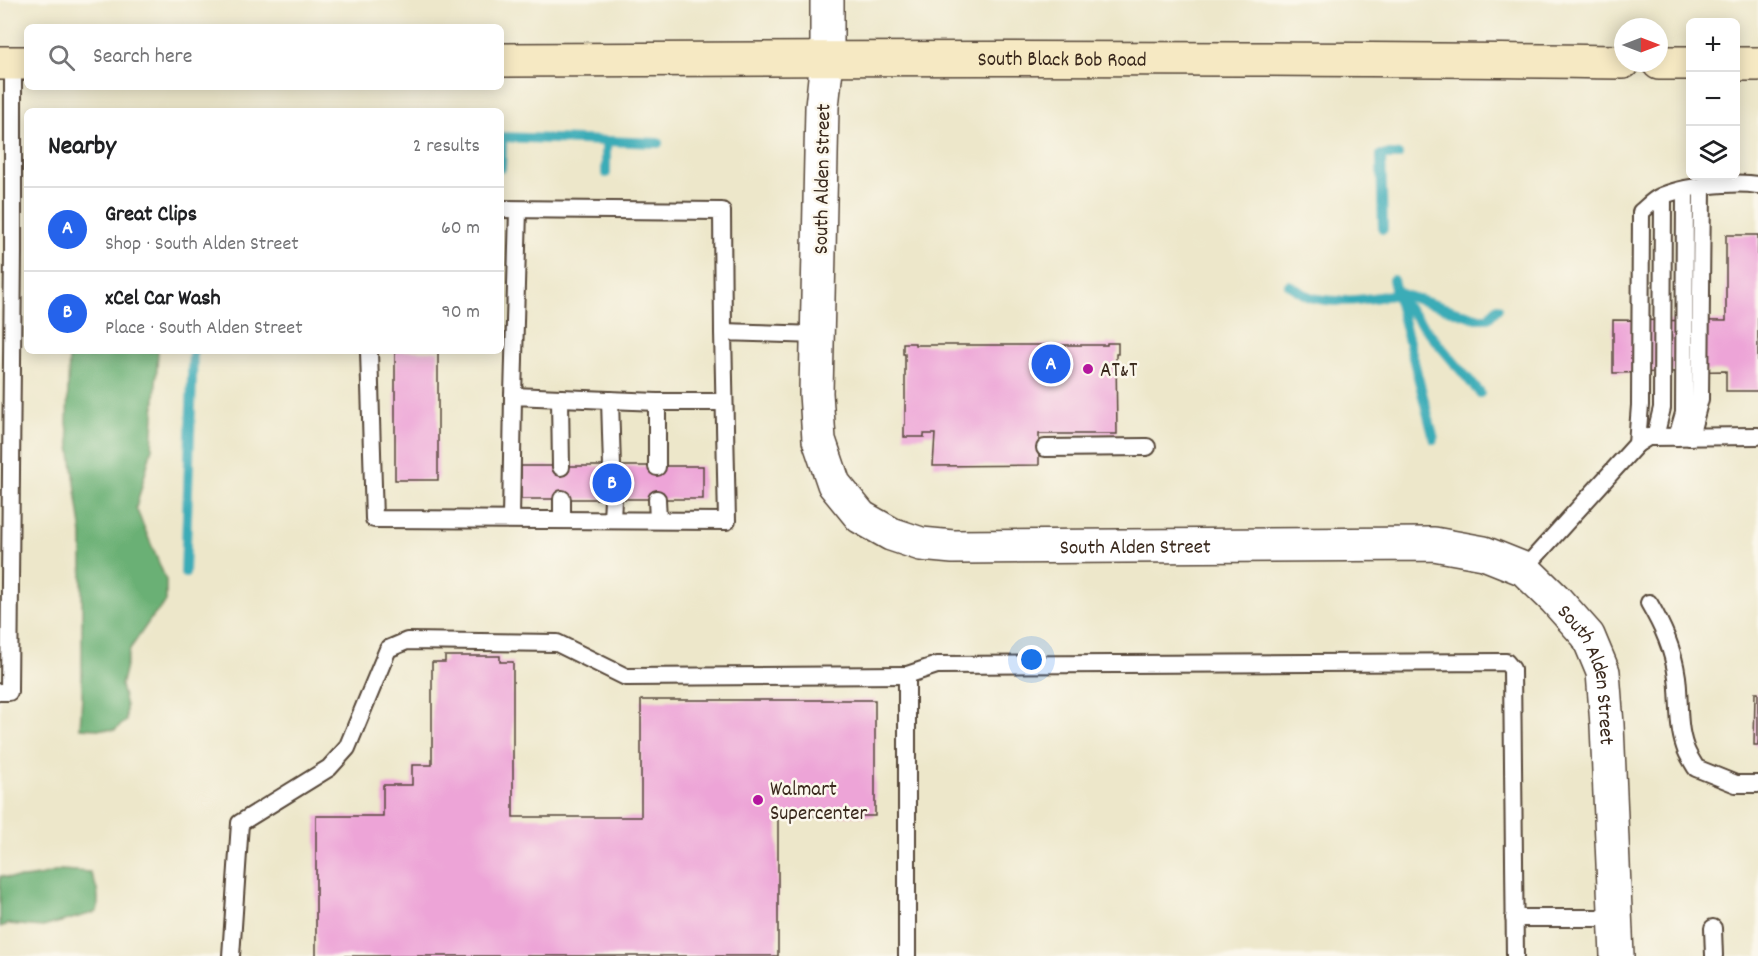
<!DOCTYPE html>
<meta charset="utf-8">
<style>
:root{--surface:#fff;--page:#f2f2f2;--text:#202124;--muted:#757577;--line:#e0e0e0;--accent:#2563eb}
body{margin:0;font-family:Dekko,sans-serif;background:var(--page);color:var(--text)}
.controls{position:absolute;right:18px;top:18px;display:grid;overflow:hidden;border-radius:9px;box-shadow:0 3px 15px #0003}
.controls button{width:54px;height:54px;display:grid;place-items:center;padding:0;border:0;border-bottom:2px solid var(--line);background:var(--surface);color:var(--text);font:30px sans-serif}
.compass{position:absolute;left:1614px;top:18px;width:54px;height:54px;border-radius:50%;background:var(--surface);box-shadow:0 3px 15px #0003;rotate:90deg}
.you{position:absolute;left:1032px;top:660px;width:21px;height:21px;margin:-15px;border:4px solid #fff;border-radius:50%;background:#1a73e8;box-shadow:0 0 0 9px #1a73e833}
.badge{display:grid;place-items:center;width:39px;height:39px;border-radius:50%;background:var(--accent);color:#fff;font-size:20px;font-weight:700}
.pin{position:absolute;translate:-50% -50%;border:3px solid #fff;box-shadow:0 2px 6px #0006}
.list{margin:0;padding:0;list-style:none}
h2{display:flex;justify-content:space-between;align-items:center;height:78px;margin:0;padding:0 24px;font-size:26px}
h2 small{font-size:20px;font-weight:400;color:var(--muted)}
.list li{display:grid;grid-template-columns:39px 1fr auto;gap:18px;align-items:center;box-sizing:border-box;height:84px;padding:0 24px;border-top:2px solid var(--line)}
.list b{display:block;font-size:22px;white-space:nowrap}
.list p{margin:0;font-size:20px;white-space:nowrap;color:var(--muted)}
.list em{font-size:20px;font-style:normal;color:var(--muted)}
.icon{flex:none;width:33px;height:33px;fill:none;stroke:currentColor;stroke-width:2;stroke-linecap:round;stroke-linejoin:round}
.map{position:relative;flex:none;width:1758px;height:956px;overflow:hidden}
.search{position:absolute;background:var(--surface);box-shadow:0 3px 15px #0003;left:24px;top:24px;width:480px;height:66px;display:flex;align-items:center;gap:15px;box-sizing:border-box;padding:0 21px;border-radius:9px;color:var(--muted);font-size:22px}
.panel{position:absolute;background:var(--surface);box-shadow:0 3px 15px #0003;left:24px;top:108px;width:480px;height:246px;border-radius:9px}
.map>svg:first-child{display:block}
</style>
<div class="map">
<svg width="1758" height="956" viewBox="0 0 1758 956">
<rect width="100%" height="100%" fill="#fbf7ec"/>
<filter id="ink" filterUnits="userSpaceOnUse"><feTurbulence type="fractalNoise" baseFrequency=".0167" numOctaves="2"/><feDisplacementMap in="SourceGraphic" scale="12" xChannelSelector="R" yChannelSelector="G"/><feConvolveMatrix kernelMatrix="1 2 1 2 8 2 1 2 1" color-interpolation-filters="sRGB"/></filter>
<filter id="wash" filterUnits="userSpaceOnUse"><feTurbulence type="fractalNoise" baseFrequency=".008" numOctaves="4" result="noise"/><feDisplacementMap in="SourceGraphic" scale="24" xChannelSelector="R" yChannelSelector="G"/><feGaussianBlur stdDeviation="1.35" result="paint"/><feColorMatrix in="noise" values="0 0 0 0 0 0 0 0 0 0 0 0 0 0 0 0 0 1.4 0 .05"/><feComposite in="paint" operator="in"/></filter>
<g filter="url(#wash)">
<rect width="100%" height="100%" fill="#ede7ca"/>
<g fill="#6bb074" stroke="#536d49" stroke-width="1.5">
<polygon points="69,351 158,351 152,448 136,508 166,580 166,602 150,620 130,649 121,686 126,706 126,721 115,730 80,728 82,696 82,535 67,423"/>
<path d="M61,870L90,872C97,886 100,896 97,912L43,927L9,924L0,927V876C19,881 43,876 61,870Z"/>
</g>
<g fill="none" stroke-linecap="round" stroke-linejoin="round">
<g stroke="#3bacb7" stroke-width="10">
<polyline points="501,137 658,143"/>
<polyline points="501,168 502,137"/>
<polyline points="606,173 606,141"/>
<polyline points="1383,229 1381,155 1398,155"/>
<polyline points="1393,280 1434,439"/>
<path d="M1289,285C1296,289 1303,294 1310,297C1337,305 1365,299 1392,295L1396,290L1404,295L1476,318H1488L1498,308"/>
<polyline points="1398,300 1408,308 1480,393"/>
<polyline points="185,573 193,351"/>
</g>
</g>
<g id="blocks">
<g fill="#eda4d7">
<polygon points="1726,235 1758,235 1758,391 1726,391 1726,371 1613,373 1613,320 1726,321"/>
<polygon points="903,343 915,343 915,345 1107,345 1107,343 1118,343 1118,354 1116,354 1117,434 1039,434 1039,465 933,466 935,434 924,434 924,437 904,437 904,425 905,425 905,354 903,354"/>
<rect x="395" y="351" width="43" height="129"/>
<rect x="521" y="466" width="182" height="33"/>
<polygon points="445,656 500,656 500,662 513,662 513,817 641,817 641,700 875,700 875,816 778,816 778,956 316,956 316,816 383,816 383,785 412,785 412,765 432,765 432,662 445,662"/>
<polygon points="1755,693 1758,693 1758,745 1754,745"/>
</g>
</g>
</g>
<g filter="url(#ink)">
<use href="#blocks" fill-opacity="0" stroke="#564638" stroke-width="1.5"/>
<g fill="none" stroke-linecap="round" stroke-linejoin="round">
<g stroke="#564638" stroke-width="20">
<g id="lane">
<polyline points="501,209 722,211 723,332"/>
<polyline points="369,351 374,519 727,521 723,332 818,335"/>
<polyline points="513,396 518,210"/>
<polyline points="560,398 561,467"/>
<polyline points="610,400 612,467"/>
<polyline points="657,402 657,467"/>
<polyline points="1655,437 1662,408 1663,196"/>
<polyline points="1677,437 1684,413 1685,190"/>
<polyline points="1690,437 1700,399 1702,186"/>
<path d="M1637,444L1640,405L1641,212C1647,207 1653,200 1660,197C1682,186 1734,181 1758,185"/>
<polyline points="1045,448 1147,447"/>
<polyline points="562,499 562,520"/>
<polyline points="657,499 658,520"/>
<polyline points="511,519 513,396 657,402 723,402"/>
<polyline points="612,520 613,499"/>
<polyline points="1524,569 1637,444 1648,437 1758,436"/>
<path d="M1649,603C1663,627 1673,649 1677,677C1680,700 1677,725 1685,747C1687,754 1692,761 1696,768L1736,784H1758"/>
<polyline points="0,692 9,692 13,252 13,63"/>
<polyline points="1514,918 1615,918"/>
<polyline points="1713,928 1714,956"/>
<polyline points="231,956 240,823 329,768 347,748 388,649 407,641 557,643 626,677 907,675"/>
<polyline points="907,956 907,675 937,665 1506,662 1512,669 1515,956"/>
</g>
</g>
<g stroke="#564638" stroke-width="36">
<g id="street">
<path id="s1" d="M827,0V59L822,107L816,393L819,440L834,484L861,517L891,534L921,544L953,547L1434,544L1484,553L1524,569L1555,599L1588,636L1603,672L1607,725L1617,956"/>
</g>
</g>
<g stroke="#564638" stroke-width="36">
<g id="secondary">
<path id="s2" d="M501,60C875,58 1249,57 1623,62"/>
<polyline points="0,63 27,63"/>
<polyline points="1659,63 1690,63"/>
<polyline points="1736,64 1758,64"/>
</g>
</g>
<use href="#lane" stroke="#fff" stroke-width="16"/>
<use href="#street" stroke="#fff" stroke-width="33"/>
<use href="#secondary" stroke="#f6e9c3" stroke-width="33"/>
</g>
</g>
<g fill="#b5179e" stroke="#fbf7ec" stroke-width="2">
<circle cx="1088" cy="369" r="6"/>
<circle cx="758" cy="800" r="6"/>
</g>
<g text-anchor="middle" stroke-width="5" stroke-linejoin="round" paint-order="stroke">
<g font-size="21" fill="#3b2a1e" stroke="#fbf7ec">
<text dy="7" stroke="none"><textPath href="#s2" startOffset="561">South Black Bob Road</textPath></text>
<text transform="translate(821 179) rotate(-89)" y="7">South Alden Street</text>
<text dy="7" stroke="none"><textPath href="#s1" startOffset="810">South Alden Street</textPath></text>
<text dy="7" stroke="none"><textPath href="#s1" startOffset="1332">South Alden Street</textPath></text>
</g>
<g font-size="21" fill="#3b2a1e" stroke="#fbf7ec" text-anchor="start">
<text x="1100" y="376">AT&amp;T</text>
<text x="770" y="795">Walmart<tspan x="770" dy="24">Supercenter</tspan></text>
</g>
</g>
</svg>
<div class="controls">
<button>+</button>
<button>−</button>
<button><svg class="icon" aria-label="layers" viewBox="0 0 24 24"><path d="M12 4l9 5-9 5-9-5zM3 14l9 5 9-5"/></svg></button>
</div>
<svg class="compass" viewBox="-18 -18 36 36"><path d="M0-13l5 13h-10z" fill="#e53935"/><path d="M0 13l5-13h-10z" fill="#757577"/></svg>
<div class="you"></div>
<div class="pin badge" style="left:1051px;top:364px">A</div>
<div class="pin badge" style="left:612px;top:483px">B</div>
<div class="search"><svg class="icon" aria-label="search" viewBox="0 0 24 24"><circle cx="10" cy="10" r="6"/><path d="M15 15l6 6"/></svg>Search here</div>
<section class="panel">
<h2>Nearby<small>2 results</small></h2>
<ul class="list">
<li><span class="badge">A</span><div><b>Great Clips</b><p>Shop · South Alden Street</p></div><em>60 m</em></li>
<li><span class="badge">B</span><div><b>xCel Car Wash</b><p>Place · South Alden Street</p></div><em>90 m</em></li>
</ul>
</section>
</div>
